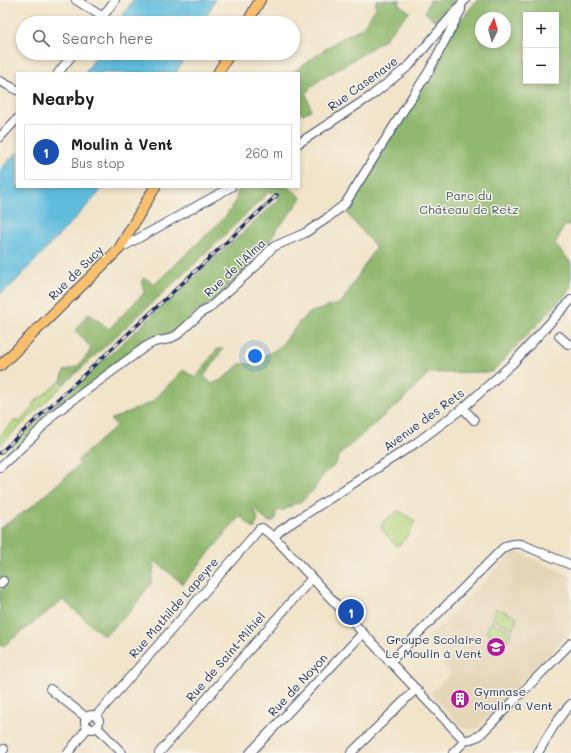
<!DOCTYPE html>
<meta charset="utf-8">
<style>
:root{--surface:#fff;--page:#f6f6f6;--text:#202124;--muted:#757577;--line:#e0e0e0;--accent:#0b8043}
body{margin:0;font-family:Mali,sans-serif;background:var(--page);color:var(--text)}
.controls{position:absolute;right:12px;top:12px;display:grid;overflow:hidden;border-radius:0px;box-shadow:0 2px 6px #0003}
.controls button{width:36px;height:36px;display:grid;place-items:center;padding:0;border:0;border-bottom:1px solid var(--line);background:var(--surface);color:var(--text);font:20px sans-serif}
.compass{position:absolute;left:475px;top:12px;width:36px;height:36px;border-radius:50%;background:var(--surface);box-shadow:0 2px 6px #0003;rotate:5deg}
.you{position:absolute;left:255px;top:356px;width:14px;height:14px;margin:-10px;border:3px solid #fff;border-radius:50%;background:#1a73e8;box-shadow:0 0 0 6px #1a73e833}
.badge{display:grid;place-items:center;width:26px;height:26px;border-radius:50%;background:var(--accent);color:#fff;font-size:13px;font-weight:700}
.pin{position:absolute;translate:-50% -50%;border:2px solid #fff;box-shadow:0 1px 4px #0006}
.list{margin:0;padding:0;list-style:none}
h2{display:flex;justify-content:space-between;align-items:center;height:52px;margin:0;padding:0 16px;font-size:17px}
h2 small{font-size:13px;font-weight:400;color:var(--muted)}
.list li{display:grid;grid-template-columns:26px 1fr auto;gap:12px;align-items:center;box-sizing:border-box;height:56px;margin:0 8px 8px;padding:0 8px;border:1px solid var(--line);border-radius:0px}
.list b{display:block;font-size:15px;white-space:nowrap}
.list p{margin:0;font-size:13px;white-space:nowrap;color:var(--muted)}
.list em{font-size:13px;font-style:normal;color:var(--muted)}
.icon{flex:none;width:22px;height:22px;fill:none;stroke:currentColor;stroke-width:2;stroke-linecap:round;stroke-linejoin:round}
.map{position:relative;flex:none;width:571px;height:753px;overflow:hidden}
.search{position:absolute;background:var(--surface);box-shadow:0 2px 6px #0003;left:16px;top:16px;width:284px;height:44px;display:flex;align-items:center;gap:10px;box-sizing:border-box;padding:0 14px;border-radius:22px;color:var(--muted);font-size:15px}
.panel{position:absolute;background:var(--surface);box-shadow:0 2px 6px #0003;left:16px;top:72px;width:284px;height:116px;border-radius:0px}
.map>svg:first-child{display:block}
</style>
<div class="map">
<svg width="571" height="753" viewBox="0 0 571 753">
<rect width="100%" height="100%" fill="#f7f3e8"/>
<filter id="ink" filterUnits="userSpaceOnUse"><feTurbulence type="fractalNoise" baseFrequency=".025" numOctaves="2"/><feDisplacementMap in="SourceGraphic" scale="8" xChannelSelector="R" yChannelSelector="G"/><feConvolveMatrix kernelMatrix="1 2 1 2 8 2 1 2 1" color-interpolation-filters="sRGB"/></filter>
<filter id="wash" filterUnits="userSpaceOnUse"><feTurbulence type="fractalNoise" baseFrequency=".012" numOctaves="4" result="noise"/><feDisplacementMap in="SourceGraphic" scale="16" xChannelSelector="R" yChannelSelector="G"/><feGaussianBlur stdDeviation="0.9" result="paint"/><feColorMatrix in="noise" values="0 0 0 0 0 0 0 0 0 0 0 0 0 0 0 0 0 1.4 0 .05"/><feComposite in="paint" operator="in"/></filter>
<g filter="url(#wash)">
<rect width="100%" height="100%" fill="#f1e4c9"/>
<polygon fill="#e6d6b8" points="514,551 571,576 571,632 476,729 463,728 431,693 451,673 442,664 445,662 444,656 428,638"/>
<g fill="#b5d77f" stroke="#68836e">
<polygon points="61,381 64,384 0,445 0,436 15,420 19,422 33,408 32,404"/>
<polygon points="55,405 58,408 8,455 5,453"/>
<path d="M398,511H400L415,521C411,531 406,540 397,546C391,542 388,535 382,530V524L383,522Z"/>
<polygon points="496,608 517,617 513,628 492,619"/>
<polygon points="491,622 512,631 507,641 486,632"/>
</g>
<g fill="#90b86e" stroke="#567466" fill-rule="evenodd">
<polygon points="376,0 401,0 398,4 410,12 396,26 385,39 358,57 317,82 306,93 311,110 303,114 299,111 299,73 292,73 341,38 362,28 376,8"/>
<polygon points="430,0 455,0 451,7 435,21 425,12"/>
<path d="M477,0H571V225L564,226L555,244L571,263V289L492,372L429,373L400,403L387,413L341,453L334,466L324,473L313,491L299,503L294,504L284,510L276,511V519L270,522C263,520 259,512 254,508L253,511L256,513L258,519L254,529L240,516L183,584L155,561L151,583L130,612L104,636L63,600L2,647L0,645V590L5,585L0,581V528L30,508L80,464L77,461L117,425L110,420L152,402L183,370L196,378L217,349H223L204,376L212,384L223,379L240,364H251L280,347L301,320L311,312L341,303L376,247L349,216L348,206L450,34ZM526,15H556V81H526ZM481,18H505V42H481Z"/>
<path d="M243,187H288L301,197L295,207L276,230L267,246L245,261L248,268L212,302L193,314L175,333L142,346L58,408L55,405L214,259L279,199C277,194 274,192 269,192L204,255L64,384L61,381L64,371L78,366L88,354L91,348L75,330L89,313L109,329L144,293L142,283L144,278L155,284L226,216L236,200L237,191Z"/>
</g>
<g fill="#60bdde" stroke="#3e769e">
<polygon points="133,0 215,0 203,23 118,23"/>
<polygon points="99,53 187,53 176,73 85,73"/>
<polygon points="17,152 17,187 103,187 97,195 12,285 0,294 0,170"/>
</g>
</g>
<g filter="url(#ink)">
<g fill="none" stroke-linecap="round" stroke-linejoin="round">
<g stroke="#3b4a6e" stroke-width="10">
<g id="minor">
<polyline points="76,0 103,17"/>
<polyline points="98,23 115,0"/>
<polyline points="58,73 74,53"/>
<polyline points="0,81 17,90"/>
<polyline points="0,137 17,119"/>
<polyline points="299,143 371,96 410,65 465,0"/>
<polyline points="119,249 231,187"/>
<polyline points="559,336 568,344 571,344"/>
<polyline points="463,408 474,420"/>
<polyline points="0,467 35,435 54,414 145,347 154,342 169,339 177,335 202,312 208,309 256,266 271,249 275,246 305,233 326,219 345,204 407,105 429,71 461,10 461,5"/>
<polyline points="274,537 281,530 416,443 463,408 512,364 571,300"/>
<polyline points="0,584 3,581"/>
<path d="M390,662L503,548C510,544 514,543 521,544L571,565"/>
<polyline points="50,689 87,718"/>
<circle cx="92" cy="722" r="7"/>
<polyline points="96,716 257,532 259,529 262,528 274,537 363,633 465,741"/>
<polyline points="97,727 122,753"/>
<polyline points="1,753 4,749"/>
<polyline points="68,753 88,727"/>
<polyline points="159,753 312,578"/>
<polyline points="250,753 363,633"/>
<polyline points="351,753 416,689"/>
<polyline points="453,753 465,741 479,736 571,643"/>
<path d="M538,753C548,736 557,718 571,704"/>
</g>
</g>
<g stroke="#3b4a6e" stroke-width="12">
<g id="major">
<polyline points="247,23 260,0"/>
<polyline points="218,73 230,53"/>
<polyline points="0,366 119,249 155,187"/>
</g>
</g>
<use href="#minor" stroke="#fff" stroke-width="8"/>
<use href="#major" stroke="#f8bf6c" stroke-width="10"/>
<g stroke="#1b2f5e" stroke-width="3.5">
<polyline id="rail" points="0,453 277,195"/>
</g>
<use href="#rail" stroke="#f7f3e8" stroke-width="2" stroke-dasharray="6" stroke-linecap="butt"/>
</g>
</g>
<defs>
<g id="school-disc" transform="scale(1)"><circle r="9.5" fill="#b5179e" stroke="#f7f3e8"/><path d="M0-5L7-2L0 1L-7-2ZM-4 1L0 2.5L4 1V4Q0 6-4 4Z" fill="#fff"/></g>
<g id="building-disc" transform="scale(1)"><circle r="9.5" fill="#b5179e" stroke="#f7f3e8"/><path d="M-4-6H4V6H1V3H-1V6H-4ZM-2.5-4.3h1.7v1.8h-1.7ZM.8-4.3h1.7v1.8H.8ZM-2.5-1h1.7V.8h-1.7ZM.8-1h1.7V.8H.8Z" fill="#fff"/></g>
</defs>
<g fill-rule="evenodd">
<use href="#school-disc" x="496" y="647"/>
<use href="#building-disc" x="460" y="699"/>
</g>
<g text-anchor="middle" stroke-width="3" stroke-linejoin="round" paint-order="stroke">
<g font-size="12" fill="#1b2f5e" stroke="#f7f3e8">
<text transform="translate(363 84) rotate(-36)" y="4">Rue Casenave</text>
<text transform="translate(235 268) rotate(-43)" y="4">Rue de l'Alma</text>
<text transform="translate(76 273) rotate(-45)" y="4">Rue de Sucy</text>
<text transform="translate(424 420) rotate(-36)" y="4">Avenue des Rets</text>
<text transform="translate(174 608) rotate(-49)" y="4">Rue Mathilde Lapeyre</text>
<text transform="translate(226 657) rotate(-49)" y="4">Rue de Saint-Mihiel</text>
<text transform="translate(298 685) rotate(-47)" y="4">Rue de Noyon</text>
</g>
<g font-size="12" fill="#425966" stroke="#f7f3e8">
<text x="469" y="200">Parc du<tspan x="469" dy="14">Château de Retz</tspan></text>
</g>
<g font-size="12" fill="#1b2f5e" stroke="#f7f3e8" text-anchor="end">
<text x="482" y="644">Groupe Scolaire<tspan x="482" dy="14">Le Moulin à Vent</tspan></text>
<text x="474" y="696" text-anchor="start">Gymnase<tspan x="474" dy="14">Moulin à Vent</tspan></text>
</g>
</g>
</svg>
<div class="controls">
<button>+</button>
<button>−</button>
</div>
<svg class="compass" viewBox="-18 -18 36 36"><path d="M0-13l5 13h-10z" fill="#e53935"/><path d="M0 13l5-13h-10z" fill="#757577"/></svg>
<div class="you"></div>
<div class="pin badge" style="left:351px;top:612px;background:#1a4fb4">1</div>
<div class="search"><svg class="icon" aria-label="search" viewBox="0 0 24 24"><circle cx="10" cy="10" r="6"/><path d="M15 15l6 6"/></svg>Search here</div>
<section class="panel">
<h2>Nearby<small></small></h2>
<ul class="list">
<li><span class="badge" style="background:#1a4fb4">1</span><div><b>Moulin à Vent</b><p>Bus stop</p></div><em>260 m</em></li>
</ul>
</section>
</div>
